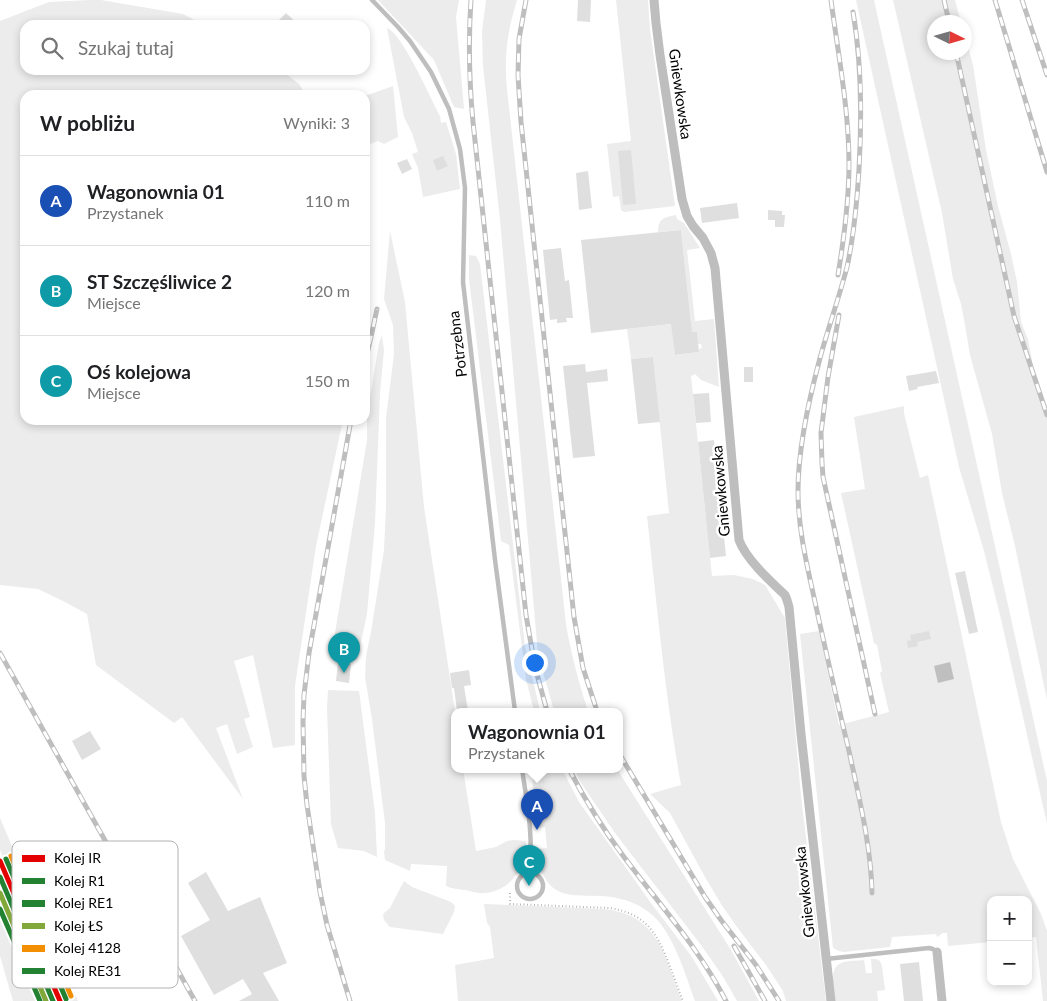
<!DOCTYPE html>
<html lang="pl">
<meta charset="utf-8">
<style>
:root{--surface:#fff;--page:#f6f6f6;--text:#202124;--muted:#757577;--line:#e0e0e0;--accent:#d93025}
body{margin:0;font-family:Lato,sans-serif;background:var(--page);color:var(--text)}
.controls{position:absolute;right:15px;bottom:15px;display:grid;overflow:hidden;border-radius:10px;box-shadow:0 2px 8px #0003}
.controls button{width:45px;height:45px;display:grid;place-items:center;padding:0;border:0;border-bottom:1px solid var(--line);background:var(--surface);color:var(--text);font:25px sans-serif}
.compass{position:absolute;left:927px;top:15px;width:45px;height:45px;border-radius:50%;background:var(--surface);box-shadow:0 2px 8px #0003;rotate:95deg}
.you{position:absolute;left:534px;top:662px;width:18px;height:18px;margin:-12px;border:4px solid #fff;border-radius:50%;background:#1a73e8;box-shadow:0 0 0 8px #1a73e833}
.badge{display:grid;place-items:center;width:32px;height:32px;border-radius:50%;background:var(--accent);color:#fff;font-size:16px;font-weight:700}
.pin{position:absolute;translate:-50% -41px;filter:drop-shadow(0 1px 2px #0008)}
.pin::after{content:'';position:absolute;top:26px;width:18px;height:15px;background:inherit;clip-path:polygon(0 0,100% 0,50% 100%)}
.popup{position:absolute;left:451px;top:708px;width:172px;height:65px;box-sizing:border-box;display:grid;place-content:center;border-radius:10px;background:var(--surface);filter:drop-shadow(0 1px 4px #0005);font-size:16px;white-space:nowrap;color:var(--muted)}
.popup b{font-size:19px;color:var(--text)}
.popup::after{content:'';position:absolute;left:50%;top:100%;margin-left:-10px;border:10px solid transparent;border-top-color:var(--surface)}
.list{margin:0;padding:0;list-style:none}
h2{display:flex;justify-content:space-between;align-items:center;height:65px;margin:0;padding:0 20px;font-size:21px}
h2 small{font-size:16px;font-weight:400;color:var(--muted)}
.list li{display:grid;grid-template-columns:32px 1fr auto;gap:15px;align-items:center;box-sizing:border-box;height:90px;padding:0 20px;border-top:1px solid var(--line)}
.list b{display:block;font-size:19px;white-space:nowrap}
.list p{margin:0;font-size:16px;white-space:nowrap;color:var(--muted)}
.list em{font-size:16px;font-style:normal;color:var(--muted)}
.icon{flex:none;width:28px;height:28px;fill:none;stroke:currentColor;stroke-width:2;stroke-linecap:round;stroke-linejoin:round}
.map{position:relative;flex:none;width:1047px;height:1001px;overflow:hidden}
.search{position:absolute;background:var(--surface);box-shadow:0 2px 8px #0003;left:20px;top:20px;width:350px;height:55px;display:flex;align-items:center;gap:12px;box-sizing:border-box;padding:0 18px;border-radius:15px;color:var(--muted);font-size:19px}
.panel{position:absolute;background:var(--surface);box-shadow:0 2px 8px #0003;left:20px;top:90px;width:350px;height:335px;border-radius:15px}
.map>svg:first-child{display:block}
</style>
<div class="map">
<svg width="1047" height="1001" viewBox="0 0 1047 1001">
<rect width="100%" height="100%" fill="#fff"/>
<g fill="#ececec">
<polygon points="90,0 101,0 183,14 204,25 25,25 25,70 281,70 299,84 306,95 25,95 25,420 343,420 316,546 295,686 295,745 273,748 253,655 234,661 250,717 244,719 253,747 237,754 227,724 216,728 243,799 182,717 174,723 96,665 87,614 63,601 38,589 0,585 0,21 49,2"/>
<polygon points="378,0 459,0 456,17 464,109 454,107 434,60"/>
<path d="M486,0H517C507,32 504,57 507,89L566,624C571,654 579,683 588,711H554L538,654L500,220L483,66L482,31Z"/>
<polygon points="616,0 648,0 650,29 675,206 624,212 621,210 619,196 613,197 607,144 631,141"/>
<polygon points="856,0 874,0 1047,781 1047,824 1001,619 984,551 959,467"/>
<polygon points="893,0 955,0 961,22 934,22 934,52 964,52 965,36 973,65 986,150 998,206 1011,254 1017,282 1021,322 1028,339 1036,382 1047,418 1047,700 1015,546 1002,493 992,434 970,355 965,325 961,304 953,279 942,213"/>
<path d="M387,28C402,33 431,99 440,116L441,123L446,122L456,154L460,189L423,197L418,168L412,154L418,152L412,133L404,117Z"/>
<polygon points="393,86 398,137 384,144 378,141 370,144 365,134 365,96"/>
<path d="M676,215L677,219L684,223L700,248L687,250L695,321L714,319L719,387L701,380L695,374L691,376L712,576L734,575L753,579L765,585L785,618L801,796L826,1001H786L783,991L766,965L737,927L721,904L705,877L670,813L650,794L681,785C665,696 657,606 647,516L669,513L653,357L631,359L627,329L672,324L675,355L699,352V349L702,348L701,344H698L697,332L681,334L691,322L681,230L658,232C658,219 664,217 676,215Z"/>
<path d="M390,231L405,302L424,507L455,711L454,769H463L476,851L496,847L507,841L514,840L526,841C526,866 512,891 484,893C478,894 471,891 465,890C458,889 452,889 446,886L447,866L411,864L410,871L385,860L384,852L385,849V823L372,719L365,677L366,656L371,632L384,550L386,507V418L394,354L393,325L384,299Z"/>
<polygon points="469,255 476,256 480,264 525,646 540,711 534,711 526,679 509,545 501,541 469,279"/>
<polygon points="382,335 384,350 380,393 375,523 367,614 357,660 331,657 367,440 367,416 379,343"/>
<polygon points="904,406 904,413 920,478 928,475 1001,822 1013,859 1041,914 1047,931 1047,1001 1043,1001 1036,937 1028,938 1028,900 991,900 991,942 948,946 947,933 943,933 937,937 936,934 892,937 890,947 844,952 839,951 833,948 800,634 819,631 839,725 889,712 880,673 882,671 877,645 874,643 841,493 865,489 854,417"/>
<polygon points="328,690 359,691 375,813 377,857 364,851 338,848 331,824 327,708"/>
<path d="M531,769H562L579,802L651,903L692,957L718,1001H695C685,974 673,931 650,913C636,902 619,897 601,896C588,895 575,897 563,893C544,887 539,866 537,849L547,848L545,827L538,828Z"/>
<polygon points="575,769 617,769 731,950 759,1001 737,1001 722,975 701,945 615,833 579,780"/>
<polygon points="0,818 78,1001 68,1001 12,868 8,869 0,850"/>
<polygon points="404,881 412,887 451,902 455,906 454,912 443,934 390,927 384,920 383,914 390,908"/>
<path d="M484,904L603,909C659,914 665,957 682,1001H458L455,965L494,958L490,927L487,923Z"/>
<polygon points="0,908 39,1001 13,1001 0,956"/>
<path d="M871,959H876L880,961L882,966L885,990L877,991L878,1001H835C834,989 827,966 844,962C851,960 858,961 864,960L866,973H872Z"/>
</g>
<polygon fill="#bfbfbf" points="950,662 954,679 938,683 934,666"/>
<g fill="#dfdfdf">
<polygon points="578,0 591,0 590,22 577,21"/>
<polygon points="286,13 299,25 274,25"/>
<polygon points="631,150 636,204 623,205 618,151"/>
<polygon points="443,156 448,166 437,171 433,160"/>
<polygon points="407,159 412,169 402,174 397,163"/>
<polygon points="588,171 592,208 579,210 576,173"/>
<polygon points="737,203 739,218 702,223 700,208"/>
<polygon points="768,210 782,211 782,215 785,215 784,227 775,227 775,220 768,220"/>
<polygon points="681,230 692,332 697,332 699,352 675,355 671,324 591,333 581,240"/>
<polygon points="561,248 565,281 569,280 573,318 566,318 567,322 557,323 557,319 550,320 543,250"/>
<polygon points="653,357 660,422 638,424 631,359"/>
<polygon points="585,364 586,372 607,369 608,381 587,383 595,456 573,458 563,366"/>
<rect x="744" y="367" width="9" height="15"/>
<polygon points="936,371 939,383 917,387 918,389 909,391 906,376"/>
<polygon points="709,393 711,422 696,423 693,394"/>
<polygon points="714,440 726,556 710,558 698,442"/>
<polygon points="965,571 978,632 969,634 955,573"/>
<polygon points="929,631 931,639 917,642 918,646 908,648 907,641 911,640 910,635"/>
<polygon points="338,663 351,664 349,683 336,681"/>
<polygon points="469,670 471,685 464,686 468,711 457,711 454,688 452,688 450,673"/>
<polygon points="90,731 101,749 82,760 72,741"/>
<polygon points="160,848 170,865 162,870 152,852"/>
<polygon points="206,872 228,911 260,897 287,963 263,973 279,1001 239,1001 252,994 243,979 214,995 181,936 210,920 188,883"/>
<polygon points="919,962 923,1001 904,1001 900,964"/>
</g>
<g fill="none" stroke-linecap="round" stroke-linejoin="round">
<path stroke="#b9b9b9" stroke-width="2" stroke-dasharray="1 2.5" stroke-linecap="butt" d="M510,893V904L610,908C646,914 657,933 669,964C674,976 678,989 683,1001"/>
<g stroke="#bebebe" stroke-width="4.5">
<polyline points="372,0 398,27 410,41 431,72 449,109 460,149 465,188 463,282 495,560 515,711"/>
<path d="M522,769C527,803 534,838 529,873"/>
<circle cx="530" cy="886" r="13"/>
<polyline points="826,959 929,948 933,949 937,952"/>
</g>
<g stroke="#bebebe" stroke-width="9">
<path d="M654,0L656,23L660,55L682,199L687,216L693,226L703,238L711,253L715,268L739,540C746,559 770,581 785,595L787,600L789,607L801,734L831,1001"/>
<polyline points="937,952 942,1001"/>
</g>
<g stroke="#bebebe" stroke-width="5">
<g id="rail">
<path d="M471,0C468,43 469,79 473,122L526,615L535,667L547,711"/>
<polyline points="526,0 519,39 518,75 521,122 574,617 583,668 597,711"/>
<path d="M831,0C838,54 849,109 849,164C849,201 844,238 838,275"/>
<polyline points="944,0 949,22"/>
<polyline points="995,0 1047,172"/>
<polyline points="1022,0 1047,75"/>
<path d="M853,12C862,65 862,116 859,169C857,202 854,235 847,267C839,298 828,328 820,358C809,399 798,449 798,491C798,529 807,565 815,602C826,652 837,701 849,751C859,798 871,845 872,893"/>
<polyline points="956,52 1014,316 1047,415"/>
<polyline points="839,315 828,377 821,433 822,463 823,477 875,714"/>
<polyline points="365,362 371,337 377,309"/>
<polyline points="0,653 195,1001"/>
<polyline points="620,755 705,897 721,920 756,965 779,1001"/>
<path d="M569,769C585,800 603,829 624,857C659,904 699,948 726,1001"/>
<polyline points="734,946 765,1001"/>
<polyline points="350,1001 327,925 320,892 307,805 304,776 303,721 304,695 309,653 351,420"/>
</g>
</g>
<use href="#rail" stroke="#fff" stroke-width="3" stroke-dasharray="9" stroke-linecap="butt"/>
<g stroke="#fff" stroke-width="9">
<polyline id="rail-1" points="0,861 60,1001"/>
</g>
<g stroke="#fff" stroke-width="9">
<polyline id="rail-2" points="0,877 53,1001"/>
</g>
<g stroke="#fff" stroke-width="9">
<polyline id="rail-3" points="6,859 66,999"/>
</g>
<g stroke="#fff" stroke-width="9">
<polyline id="rail-4" points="0,893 46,1001"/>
</g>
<g stroke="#fff" stroke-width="9">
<polyline id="rail-5" points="11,856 71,996"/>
</g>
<g stroke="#fff" stroke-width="9">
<polyline id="rail-6" points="0,909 40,1001"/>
</g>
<use href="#rail-1" stroke="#e50000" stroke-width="5"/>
<use href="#rail-2" stroke="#238132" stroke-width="5"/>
<use href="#rail-3" stroke="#238132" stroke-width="5"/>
<use href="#rail-4" stroke="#81a838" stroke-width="5"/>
<use href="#rail-5" stroke="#f28e00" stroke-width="5"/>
<use href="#rail-6" stroke="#238132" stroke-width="5"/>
</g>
<g text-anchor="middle" stroke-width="5" stroke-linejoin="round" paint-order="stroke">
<g font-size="15" fill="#000" stroke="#fff">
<text transform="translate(680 94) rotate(82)" y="5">Gniewkowska</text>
<text transform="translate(458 344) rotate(-97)" y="5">Potrzebna</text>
<text transform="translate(721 491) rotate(-95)" y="5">Gniewkowska</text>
<text transform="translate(805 892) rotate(-96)" y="5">Gniewkowska</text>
</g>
</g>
<rect x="12" y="841" width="166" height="147" rx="8" fill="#fff" stroke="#b2b2b2" stroke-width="1"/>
<rect x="22" y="855" width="23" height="7" fill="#e50000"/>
<rect x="22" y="878" width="23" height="6" fill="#238132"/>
<rect x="22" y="900" width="23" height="7" fill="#238132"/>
<rect x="22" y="923" width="23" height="6" fill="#81a838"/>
<rect x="22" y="945" width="23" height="7" fill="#f28e00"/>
<rect x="22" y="968" width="23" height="6" fill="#238132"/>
<g font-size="14" fill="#000">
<text x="54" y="863">Kolej IR</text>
<text x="54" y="886">Kolej R1</text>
<text x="54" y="908">Kolej RE1</text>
<text x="54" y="931">Kolej ŁS</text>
<text x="54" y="953">Kolej 4128</text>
<text x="54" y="976">Kolej RE31</text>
</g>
</svg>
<div class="controls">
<button>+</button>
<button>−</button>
</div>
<svg class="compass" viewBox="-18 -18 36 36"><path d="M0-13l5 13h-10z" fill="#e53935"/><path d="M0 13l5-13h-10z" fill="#757577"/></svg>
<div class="you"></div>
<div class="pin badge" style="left:537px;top:830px;background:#1a4fb4">A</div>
<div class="popup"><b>Wagonownia 01</b>Przystanek</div>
<div class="pin badge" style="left:344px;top:673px;background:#0f9aa8">B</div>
<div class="pin badge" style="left:529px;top:886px;background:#0f9aa8">C</div>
<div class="search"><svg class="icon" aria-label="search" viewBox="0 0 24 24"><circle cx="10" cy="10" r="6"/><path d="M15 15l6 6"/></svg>Szukaj tutaj</div>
<section class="panel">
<h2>W pobliżu<small>Wyniki: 3</small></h2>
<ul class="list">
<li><span class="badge" style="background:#1a4fb4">A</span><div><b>Wagonownia 01</b><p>Przystanek</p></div><em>110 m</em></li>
<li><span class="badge" style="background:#0f9aa8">B</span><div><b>ST Szczęśliwice 2</b><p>Miejsce</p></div><em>120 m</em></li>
<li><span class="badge" style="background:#0f9aa8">C</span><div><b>Oś kolejowa</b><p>Miejsce</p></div><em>150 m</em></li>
</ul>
</section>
</div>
